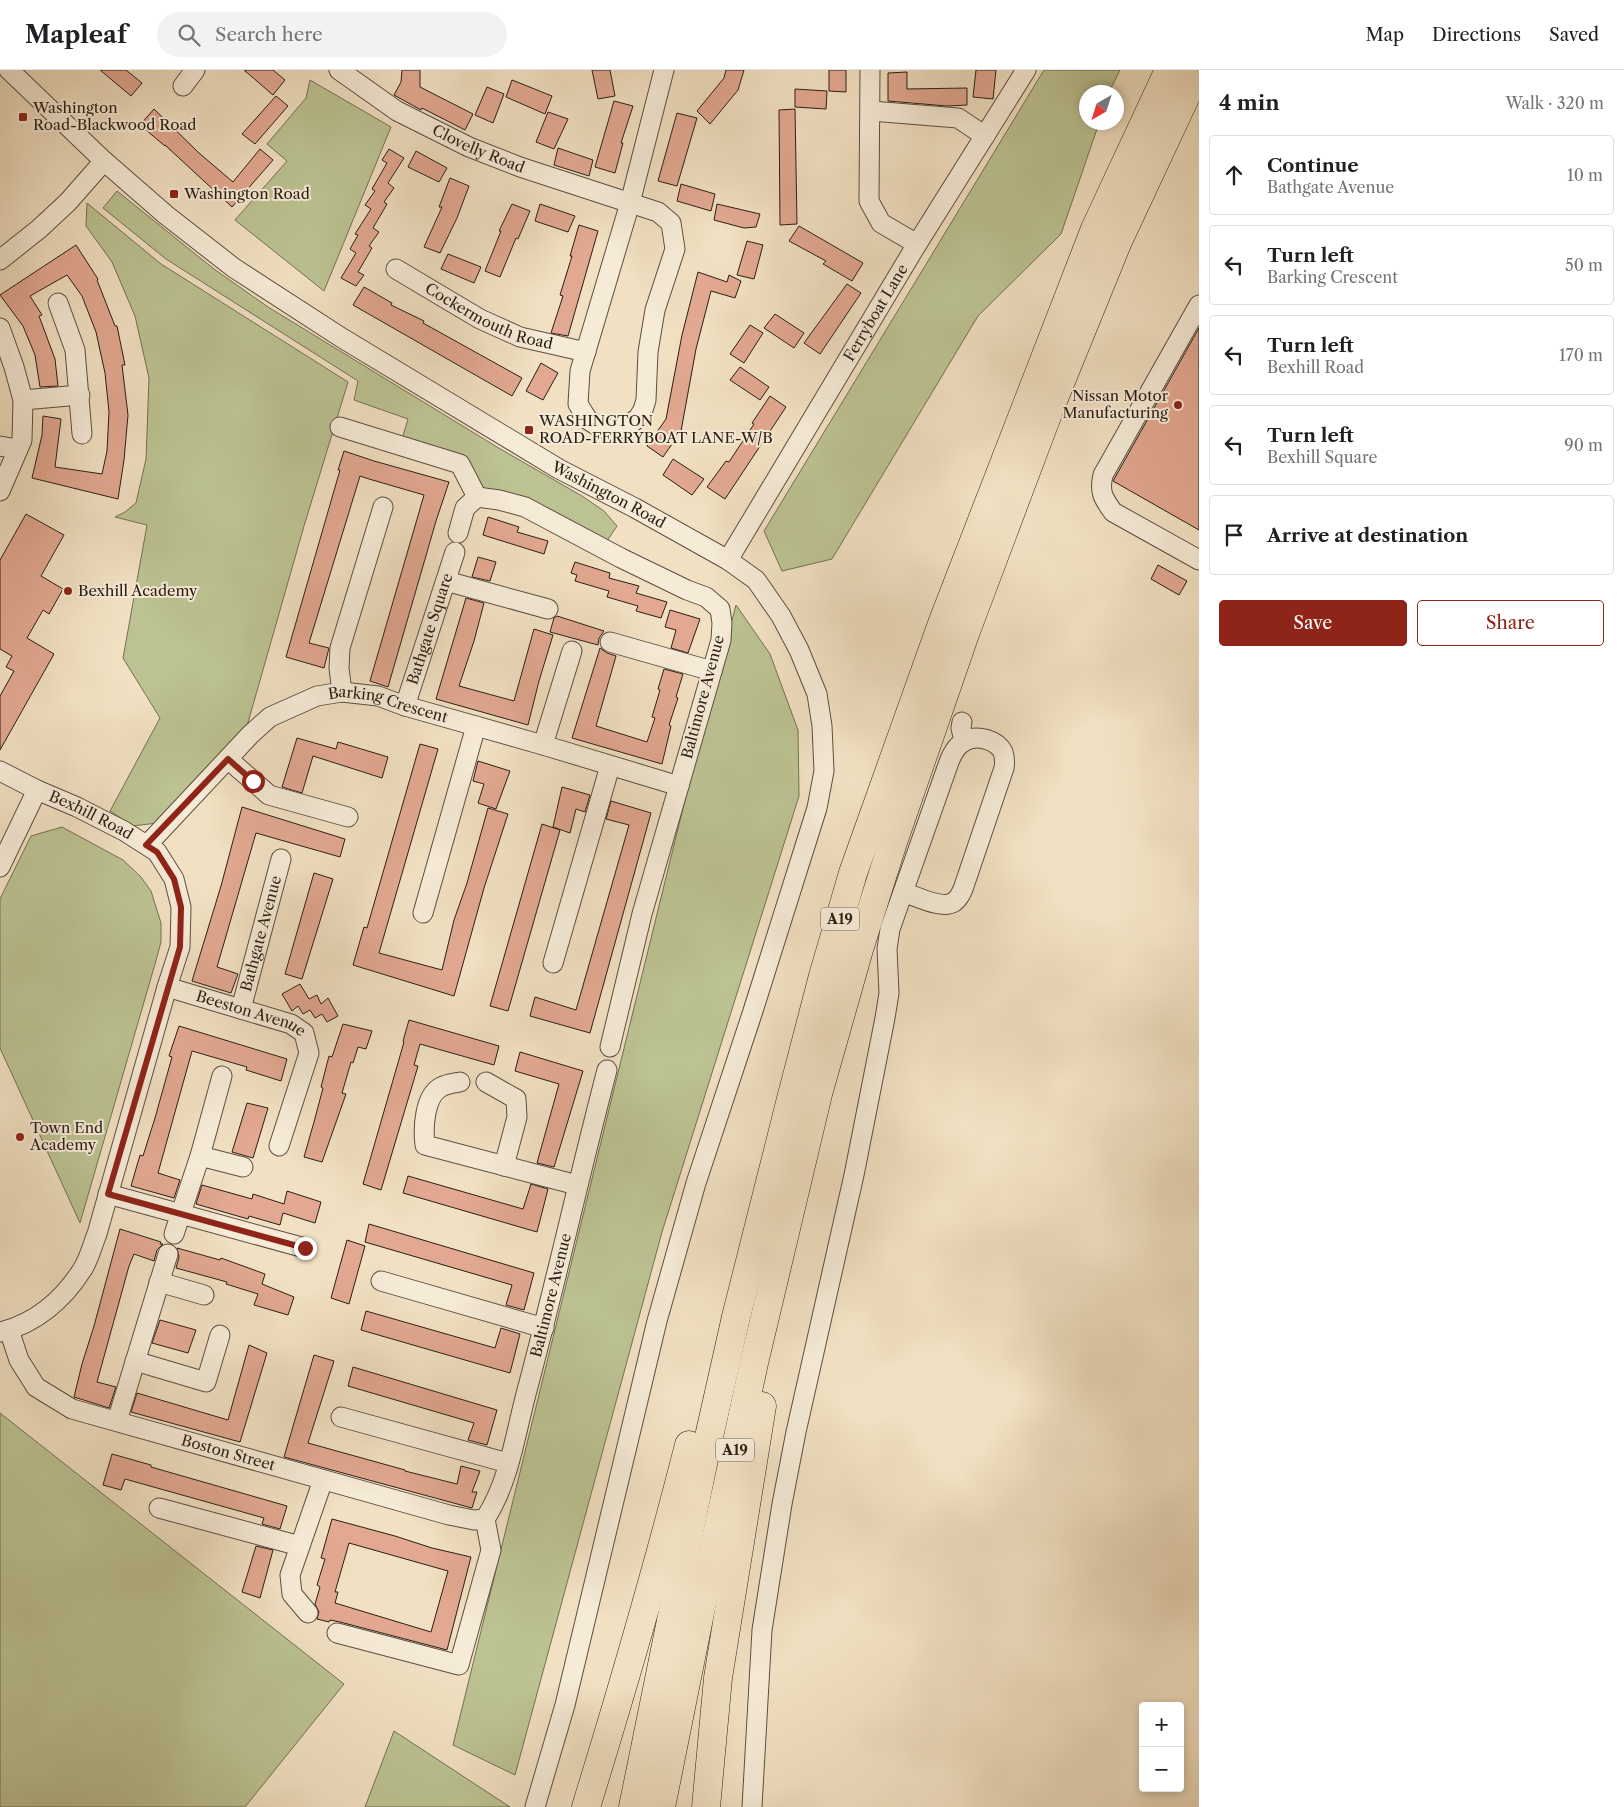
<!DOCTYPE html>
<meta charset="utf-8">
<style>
:root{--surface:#fff;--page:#f2f2f2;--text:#202124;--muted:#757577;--line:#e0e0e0;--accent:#8f2418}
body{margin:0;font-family:"Libre Caslon Text",serif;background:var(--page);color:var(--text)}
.controls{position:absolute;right:15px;bottom:15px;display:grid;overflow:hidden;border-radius:5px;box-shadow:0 2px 8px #0003}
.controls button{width:45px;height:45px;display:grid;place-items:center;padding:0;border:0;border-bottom:1px solid var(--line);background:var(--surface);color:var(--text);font:25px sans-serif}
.compass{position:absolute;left:1079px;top:15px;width:45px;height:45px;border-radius:50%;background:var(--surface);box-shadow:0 2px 8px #0003;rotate:219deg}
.stop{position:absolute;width:15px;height:15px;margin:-11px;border:4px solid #8f2418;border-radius:50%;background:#fff}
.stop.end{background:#8f2418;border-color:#fff;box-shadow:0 1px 5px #0008}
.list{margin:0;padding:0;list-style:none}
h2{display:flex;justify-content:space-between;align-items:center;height:65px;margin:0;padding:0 20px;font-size:21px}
h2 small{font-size:16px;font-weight:400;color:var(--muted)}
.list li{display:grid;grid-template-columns:32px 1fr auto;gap:15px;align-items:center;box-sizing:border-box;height:80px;margin:0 10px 10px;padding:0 10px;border:1px solid var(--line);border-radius:5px}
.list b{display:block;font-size:19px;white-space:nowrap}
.list p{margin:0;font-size:16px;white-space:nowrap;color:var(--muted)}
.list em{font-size:16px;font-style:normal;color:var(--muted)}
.actions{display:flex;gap:10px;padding:15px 20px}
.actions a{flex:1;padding:11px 0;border:1px solid var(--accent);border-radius:5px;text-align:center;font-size:18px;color:var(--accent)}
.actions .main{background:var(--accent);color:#fff}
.icon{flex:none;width:28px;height:28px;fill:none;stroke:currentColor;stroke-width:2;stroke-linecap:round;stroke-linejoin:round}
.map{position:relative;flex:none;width:1199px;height:1737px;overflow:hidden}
header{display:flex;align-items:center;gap:30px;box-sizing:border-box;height:70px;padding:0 25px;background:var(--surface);border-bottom:1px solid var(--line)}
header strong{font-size:24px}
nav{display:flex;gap:28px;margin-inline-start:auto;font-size:18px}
.search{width:350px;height:45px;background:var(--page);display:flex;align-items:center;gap:12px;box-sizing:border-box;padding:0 18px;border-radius:28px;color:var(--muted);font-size:19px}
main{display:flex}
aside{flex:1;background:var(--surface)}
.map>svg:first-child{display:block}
</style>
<header>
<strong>Mapleaf</strong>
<div class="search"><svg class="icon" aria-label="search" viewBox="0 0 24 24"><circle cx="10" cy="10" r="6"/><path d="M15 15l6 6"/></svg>Search here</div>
<nav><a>Map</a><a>Directions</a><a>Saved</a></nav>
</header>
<main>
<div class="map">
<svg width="1199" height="1737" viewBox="0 0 1199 1737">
<rect width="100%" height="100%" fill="#f1e0c2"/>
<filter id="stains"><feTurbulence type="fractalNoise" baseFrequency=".004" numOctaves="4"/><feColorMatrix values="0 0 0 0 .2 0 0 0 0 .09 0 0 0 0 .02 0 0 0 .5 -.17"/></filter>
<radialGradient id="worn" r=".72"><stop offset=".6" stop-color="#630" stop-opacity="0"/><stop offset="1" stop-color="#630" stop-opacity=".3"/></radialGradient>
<g fill="#bcc292" stroke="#737054">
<polygon points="1044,0 1120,0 1109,22 1086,22 1086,52 1099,53 1061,164 978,246 832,489 782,501 764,461"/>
<polygon points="310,10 391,57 324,221 235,150 287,91 267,74 306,28"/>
<polygon points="117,121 214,199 268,237 497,377 582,426 604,441 617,456 607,471 484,419 402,369 408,349 354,330 358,311 166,189 103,138"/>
<polygon points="87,133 161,194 348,312 304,456 247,656 157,753 133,756 110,741 160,648 123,588 147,455 115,447 125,442 136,433 146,389 149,308 135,246 112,192 86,156"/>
<polygon points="736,535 770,584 798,660 799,726 662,1162 515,1705 453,1675 685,730"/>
<polygon points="62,757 123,790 141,807 151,821 161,853 161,872 155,894 80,1153 0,978 0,829 31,766"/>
<polygon points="0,1343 344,1614 245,1737 0,1737"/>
<polygon points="394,1661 510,1737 365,1737"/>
</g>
<g fill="#e2a891" stroke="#2a1e16" fill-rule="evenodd">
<polygon points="100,0 126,0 142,13 131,26"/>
<polygon points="244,0 273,0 285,10 273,25"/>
<polygon points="402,0 420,0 420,17 473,44 465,60 422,38 421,40 394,25 401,12"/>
<polygon points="592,0 610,0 615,26 598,29"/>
<polygon points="726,0 744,0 738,20 710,54 697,41 724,8"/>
<polygon points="829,0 846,0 846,22 829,21"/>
<polygon points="976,0 996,0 993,29 973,27"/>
<polygon points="907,2 907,19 967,18 967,35 947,36 888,31 888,3"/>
<polygon points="512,10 552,26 545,44 506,27"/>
<polygon points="487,17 504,24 493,53 475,45"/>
<polygon points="795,19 827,21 826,39 795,37"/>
<polygon points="276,26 288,36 255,74 242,64"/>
<polygon points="614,31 633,36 621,73 623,73 615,103 595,97"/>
<polygon points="154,39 199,83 233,112 260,79 273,90 232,137 165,75 165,76 140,55"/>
<polygon points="795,39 797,154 780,155 779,40"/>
<polygon points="548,42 568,49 554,79 536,72"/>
<polygon points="677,43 697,48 677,116 658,111"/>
<polygon points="558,78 593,90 589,106 554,95"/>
<polygon points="389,79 404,88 388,113 394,118 384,132 387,134 373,158 379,162 369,176 372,178 358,202 364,205 356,216 341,208 356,183 350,179 358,165 355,164 371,139 365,135 375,121 372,119 387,93 382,90"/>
<polygon points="416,81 447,98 439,112 408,97"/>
<polygon points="450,108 469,116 457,148 440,183 424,177 442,137 439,137"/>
<polygon points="681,114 715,124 711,141 677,131"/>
<polygon points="512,134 530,141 518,169 516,168 500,207 485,201 501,161 499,161"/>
<polygon points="540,134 575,146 568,162 535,151"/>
<polygon points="717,134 760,144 756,157 744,158 714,150"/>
<polygon points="579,155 598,161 568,266 551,263 563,226 560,225 572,186 570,186"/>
<polygon points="799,156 863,193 852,211 823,194 826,191 789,171"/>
<polygon points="747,171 763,175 754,209 737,205"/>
<polygon points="76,175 98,209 97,210 115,256 117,256 125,295 122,295 128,345 124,390 118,429 32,408 42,365 43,346 61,349 55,397 102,404 107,381 109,342 105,303 96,262 82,226 67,205 30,226 42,245 39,246 55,289 58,316 40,317 35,285 23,256 0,225"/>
<polygon points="448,184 481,197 474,213 441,199"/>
<polygon points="698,202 727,212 729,205 741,211 735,228 711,221 696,279 681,361 663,387 647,376 666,349 682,265"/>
<polygon points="847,214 861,223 820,284 804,273"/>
<polygon points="364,217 392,233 391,235 424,251 423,253 522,308 512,326 353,235"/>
<polygon points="775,244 804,263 794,278 764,258"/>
<polygon points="750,255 763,263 744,293 730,284"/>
<polygon points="1199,258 1199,460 1113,411"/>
<polygon points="541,293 558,303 543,330 526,321"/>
<polygon points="740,297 769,317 760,330 730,310"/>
<polygon points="770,326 786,337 725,429 707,417 726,391 729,392 754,354 752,353"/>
<polygon points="344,381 374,391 449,412 436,451 388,617 370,611 424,425 369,409 360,406 309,573 329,578 324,598 286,587 340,400 338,400"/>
<polygon points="673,389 704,409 692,425 663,405"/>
<polygon points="26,444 64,465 41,506 63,519 49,544 43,540 27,568 54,584 0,680 0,626 14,601 6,597 12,586 0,579 0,490"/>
<polygon points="488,447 519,457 517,462 548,471 544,484 483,465"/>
<polygon points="478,487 496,492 490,511 472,507"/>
<polygon points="575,492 610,503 609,508 639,516 636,523 667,532 661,548 636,541 638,536 607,527 609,521 575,511 577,505 571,503"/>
<polygon points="1158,495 1187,511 1179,525 1151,509"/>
<polygon points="466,528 484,533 474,571 459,616 514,631 534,559 553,565 539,611 528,655 436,629"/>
<polygon points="670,540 700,549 688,583 671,578 676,560 665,557"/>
<polygon points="557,546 604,561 599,568 598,575 550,562 554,548"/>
<polygon points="600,578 607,583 616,586 596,656 647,672 655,648 652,647 660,620 658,619 664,599 683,604 676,627 678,628 669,655 671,656 662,694 572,668"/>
<polygon points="297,668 336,679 338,672 388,687 382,708 313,686 302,723 282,717"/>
<polygon points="420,674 438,679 379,883 442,900 454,850 467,813 488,738 508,744 484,818 454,926 353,895 364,857 367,858"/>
<polygon points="478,691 510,701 496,739 478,733 484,714 473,711"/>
<polygon points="562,717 590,725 585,742 576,739 570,763 553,757"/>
<polygon points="611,731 651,743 590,963 530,946 535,927 576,940 629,755 606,749"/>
<polygon points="242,737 345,769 340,787 256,763 217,897 238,904 231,923 192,911 221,816"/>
<polygon points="542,754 560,760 508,941 490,936"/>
<polygon points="314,803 333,809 302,909 285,904"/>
<polygon points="300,914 309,929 317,925 321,934 328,928 338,946 327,952 322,944 315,948 310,940 303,944 298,936 292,941 282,924"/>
<polygon points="409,950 499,976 494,995 420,974 414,995 418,996 381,1120 363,1114 404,972 403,971"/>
<polygon points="343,954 372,961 366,979 358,977 353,993 351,992 342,1023 346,1024 322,1092 304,1087 314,1052 323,1018 321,1017 329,986 332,987"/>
<polygon points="179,956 287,989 281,1011 246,1000 247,997 192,981 158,1103 180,1110 174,1128 131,1116 140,1085 143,1086 155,1048 172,987 169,986"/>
<polygon points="520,982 583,1001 554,1097 537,1093 559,1014 515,1001"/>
<polygon points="247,1033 268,1038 253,1088 232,1082"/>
<polygon points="408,1106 523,1139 531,1114 548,1119 537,1162 403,1123"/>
<polygon points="202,1115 252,1129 253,1124 284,1134 287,1121 321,1132 315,1153 283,1143 280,1155 249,1146 248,1149 196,1134"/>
<polygon points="369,1154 534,1203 524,1240 506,1235 512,1215 365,1172"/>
<polygon points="120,1159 161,1172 160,1174 163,1174 157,1180 154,1191 134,1184 129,1196 97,1312 116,1317 109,1338 74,1327 82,1294 94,1256"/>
<polygon points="347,1170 365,1176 349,1234 331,1228"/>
<polygon points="177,1178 220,1190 221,1188 265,1204 262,1214 294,1227 288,1245 254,1235 258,1224 226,1214 227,1212 176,1198 179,1187"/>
<polygon points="366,1241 495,1278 501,1258 520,1264 510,1303 361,1260"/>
<polygon points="160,1250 196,1260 188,1283 152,1273"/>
<polygon points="249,1275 267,1283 240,1372 131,1342 137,1323 228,1350"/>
<polygon points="314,1285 334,1291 308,1373 405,1400 405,1401 457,1414 461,1396 480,1401 472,1422 477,1422 472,1438 284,1387"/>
<polygon points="353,1297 497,1340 487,1375 468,1370 474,1353 348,1316"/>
<polygon points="112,1384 151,1395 151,1397 287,1436 280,1459 262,1454 264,1448 125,1409 121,1420 103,1415"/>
<path d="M332,1449L395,1466L432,1478L471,1487L447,1580L340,1552L330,1550L329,1552L317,1549L319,1542L315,1534L320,1517L317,1515L325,1489L321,1488ZM349,1473L448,1501L431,1562L335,1533L338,1522H335Z"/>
<polygon points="256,1476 273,1480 260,1528 242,1522"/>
</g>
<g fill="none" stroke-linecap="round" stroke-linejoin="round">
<g stroke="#5c4e41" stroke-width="21">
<g id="minor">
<path id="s1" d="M9,0L104,91L166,145L234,198L342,268L559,399L635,438L728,490L756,510L781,546L799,580L817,624L822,656L824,701L817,738L752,944L696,1113L657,1251L565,1635L535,1737"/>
<path id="s2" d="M339,0L397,41L469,77L520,97L658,142L671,153L675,179L655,240L648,282L646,330L643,340L638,348L626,357L614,360L601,358L588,350L578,334L580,301L630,133L664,0"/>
<polyline points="870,0 869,131 881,153 917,174"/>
<polyline points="183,16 195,0"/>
<polyline points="871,41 958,48 985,66"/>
<polyline points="0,190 39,159 68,132 104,91"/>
<path id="s3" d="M396,199L480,249L520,267L586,282"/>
<polyline points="58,233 75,280 82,364"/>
<path d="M1199,235L1103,405C1099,422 1103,428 1113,442L1199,490"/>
<polyline points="0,258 14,297 23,330 22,370 0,421"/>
<polyline points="23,330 80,325"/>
<polyline points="340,357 460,394 477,427"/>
<polyline points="0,376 18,379"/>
<polyline points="477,427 499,430 525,437 621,488 687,520 706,527 720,539 722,553 721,570 642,844 610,977"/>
<polyline points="458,463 465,438 477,427"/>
<path id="s4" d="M728,490L917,174L1026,0"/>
<polyline points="446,511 548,539"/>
<polyline points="610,572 712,601"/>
<polyline points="342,622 339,598 340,578 383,437"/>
<path id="s5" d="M405,636L455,482"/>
<polyline points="962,652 961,658 964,671"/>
<polyline points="543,675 572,581"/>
<polyline points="228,689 269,725 348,747"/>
<path id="s6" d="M0,701L37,720L77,737L124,761L157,782L174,809L181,837L180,877L167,917L97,1164C92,1176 89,1190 82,1200C63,1230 35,1254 0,1262"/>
<path id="s7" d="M147,775L251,664L270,647L317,626L342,622L378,626L405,636L543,675L679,716"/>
<polyline points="0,797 37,720"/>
<polyline points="423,843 476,656"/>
<polyline points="553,893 610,696"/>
<path id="s8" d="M167,917L291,954L304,963L309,983L279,1076"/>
<path id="s9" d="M241,939L281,789"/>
<path d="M460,1012C454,1013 446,1014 441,1017C424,1026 423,1059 425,1075L577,1115"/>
<polyline points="486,1012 516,1029 517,1047 504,1096"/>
<polyline points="200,1086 243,1097"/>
<polyline points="108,1124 305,1178"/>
<polyline points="174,1164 200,1086 222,1006"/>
<polyline points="381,1211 544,1258"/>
<polyline points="159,1212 204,1225"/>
<path id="s10" d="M9,1260L19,1290L36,1317L72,1339L449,1445L474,1450L485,1449"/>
<polyline points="135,1291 206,1312 220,1265"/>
<polyline points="341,1347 508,1393"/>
<polyline points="117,1351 168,1184"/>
<polyline points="159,1438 300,1476"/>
<path id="s11" d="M485,1449C509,1412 515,1366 526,1324C555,1216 579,1107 607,1000"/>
<polyline points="308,1543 292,1524 290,1505 323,1410"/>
<polyline points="337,1563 459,1595 491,1480 485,1449"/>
<path d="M752,1737L762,1560L782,1434L796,1362L854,1105L885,948L889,923L887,879L890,859L949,692C952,684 957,675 965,671C977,664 997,670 1003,682C1005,688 1005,692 1004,698L963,819C961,824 958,829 954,832C942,840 916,826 903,822"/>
</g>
</g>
<g stroke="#2a1e16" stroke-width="29">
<g id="highway">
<path d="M586,1737C623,1617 658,1497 689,1375"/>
<polyline points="633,1737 704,1389 736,1247 792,1025 823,906 853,803 943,551 1095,159 1169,0"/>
<polyline points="661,1737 702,1533 754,1293 818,1024 860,876 893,772 966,561 1050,338 1118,171 1198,0"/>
<polyline points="706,1737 718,1608 762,1336"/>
</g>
</g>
<use href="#minor" stroke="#f6ebd7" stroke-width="19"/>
<use href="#highway" stroke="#f1e0c2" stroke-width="28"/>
</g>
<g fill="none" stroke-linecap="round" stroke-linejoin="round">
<polyline stroke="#8f2418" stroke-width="6" points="253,711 228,689 146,775 157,782 174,809 181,837 180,877 108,1124 305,1178"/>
</g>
<g fill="#8f2418" stroke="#f6ebd7" stroke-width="2">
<rect x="18" y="42" width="10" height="10" rx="2.5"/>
<rect x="169" y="119" width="10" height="10" rx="2.5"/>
<circle cx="1178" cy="335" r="5"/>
<rect x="524" y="355" width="10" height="10" rx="2.5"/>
<circle cx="68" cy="521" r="5"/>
<circle cx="20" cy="1067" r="5"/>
</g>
<g text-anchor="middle" stroke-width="4" stroke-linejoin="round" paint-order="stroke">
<g fill="#f6ebd7" stroke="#675c50" stroke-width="1">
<rect x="821" y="837.5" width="38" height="23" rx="4"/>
<rect x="716" y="1368.5" width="38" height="23" rx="4"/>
</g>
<g font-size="14" font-weight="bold" fill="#2a1e16">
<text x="840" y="854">A19</text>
<text x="735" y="1385">A19</text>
</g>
<g font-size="15" fill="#2a1e16" stroke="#f6ebd7" text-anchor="start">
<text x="33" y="43">Washington<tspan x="33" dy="17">Road-Blackwood Road</tspan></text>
<text x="184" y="129">Washington Road</text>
<text x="1168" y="331" text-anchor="end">Nissan Motor<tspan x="1168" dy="17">Manufacturing</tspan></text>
<text x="539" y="356">WASHINGTON<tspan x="539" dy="17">ROAD-FERRYBOAT LANE-W/B</tspan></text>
<text x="78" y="526">Bexhill Academy</text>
<text x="30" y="1063">Town End<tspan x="30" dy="17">Academy</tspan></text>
</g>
<g font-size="15" fill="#2a1e16" stroke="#f6ebd7">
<text dy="5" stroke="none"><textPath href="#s2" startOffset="161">Clovelly Road</textPath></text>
<text dy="5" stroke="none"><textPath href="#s4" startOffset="288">Ferryboat Lane</textPath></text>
<text dy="5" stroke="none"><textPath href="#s3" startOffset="105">Cockermouth Road</textPath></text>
<text dy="5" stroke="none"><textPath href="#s1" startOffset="738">Washington Road</textPath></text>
<text dy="5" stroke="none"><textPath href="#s5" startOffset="81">Bathgate Square</textPath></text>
<text transform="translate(703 627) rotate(-75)" y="5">Baltimore Avenue</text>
<text dy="5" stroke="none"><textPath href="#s7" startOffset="302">Barking Crescent</textPath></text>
<text dy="5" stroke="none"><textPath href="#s6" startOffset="101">Bexhill Road</textPath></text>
<text dy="5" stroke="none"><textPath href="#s9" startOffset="78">Bathgate Avenue</textPath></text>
<text dy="5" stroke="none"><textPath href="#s8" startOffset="88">Beeston Avenue</textPath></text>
<text dy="5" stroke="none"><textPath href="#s11" startOffset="234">Baltimore Avenue</textPath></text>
<text dy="5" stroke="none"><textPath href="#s10" startOffset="268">Boston Street</textPath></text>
</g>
</g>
<rect width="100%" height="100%" filter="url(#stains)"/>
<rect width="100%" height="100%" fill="url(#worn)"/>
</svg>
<div class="controls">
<button>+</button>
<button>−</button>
</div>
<svg class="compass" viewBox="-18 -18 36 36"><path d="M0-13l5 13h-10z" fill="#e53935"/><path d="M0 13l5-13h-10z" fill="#757577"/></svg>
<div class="stop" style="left:253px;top:711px"></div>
<div class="stop end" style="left:305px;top:1178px"></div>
</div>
<aside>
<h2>4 min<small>Walk · 320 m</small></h2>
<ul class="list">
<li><svg class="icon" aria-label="ahead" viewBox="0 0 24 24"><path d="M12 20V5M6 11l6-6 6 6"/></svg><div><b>Continue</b><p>Bathgate Avenue</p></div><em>10 m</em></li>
<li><svg class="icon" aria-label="left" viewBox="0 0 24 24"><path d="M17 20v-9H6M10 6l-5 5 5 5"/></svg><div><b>Turn left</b><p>Barking Crescent</p></div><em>50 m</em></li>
<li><svg class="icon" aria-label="left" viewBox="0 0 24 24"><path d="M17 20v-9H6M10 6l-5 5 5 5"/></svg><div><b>Turn left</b><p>Bexhill Road</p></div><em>170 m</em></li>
<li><svg class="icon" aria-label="left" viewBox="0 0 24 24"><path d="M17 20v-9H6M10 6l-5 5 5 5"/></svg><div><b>Turn left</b><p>Bexhill Square</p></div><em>90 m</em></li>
<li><svg class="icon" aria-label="arrive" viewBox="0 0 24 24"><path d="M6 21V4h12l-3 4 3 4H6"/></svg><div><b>Arrive at destination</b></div></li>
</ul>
<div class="actions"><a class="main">Save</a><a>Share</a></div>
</aside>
</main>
